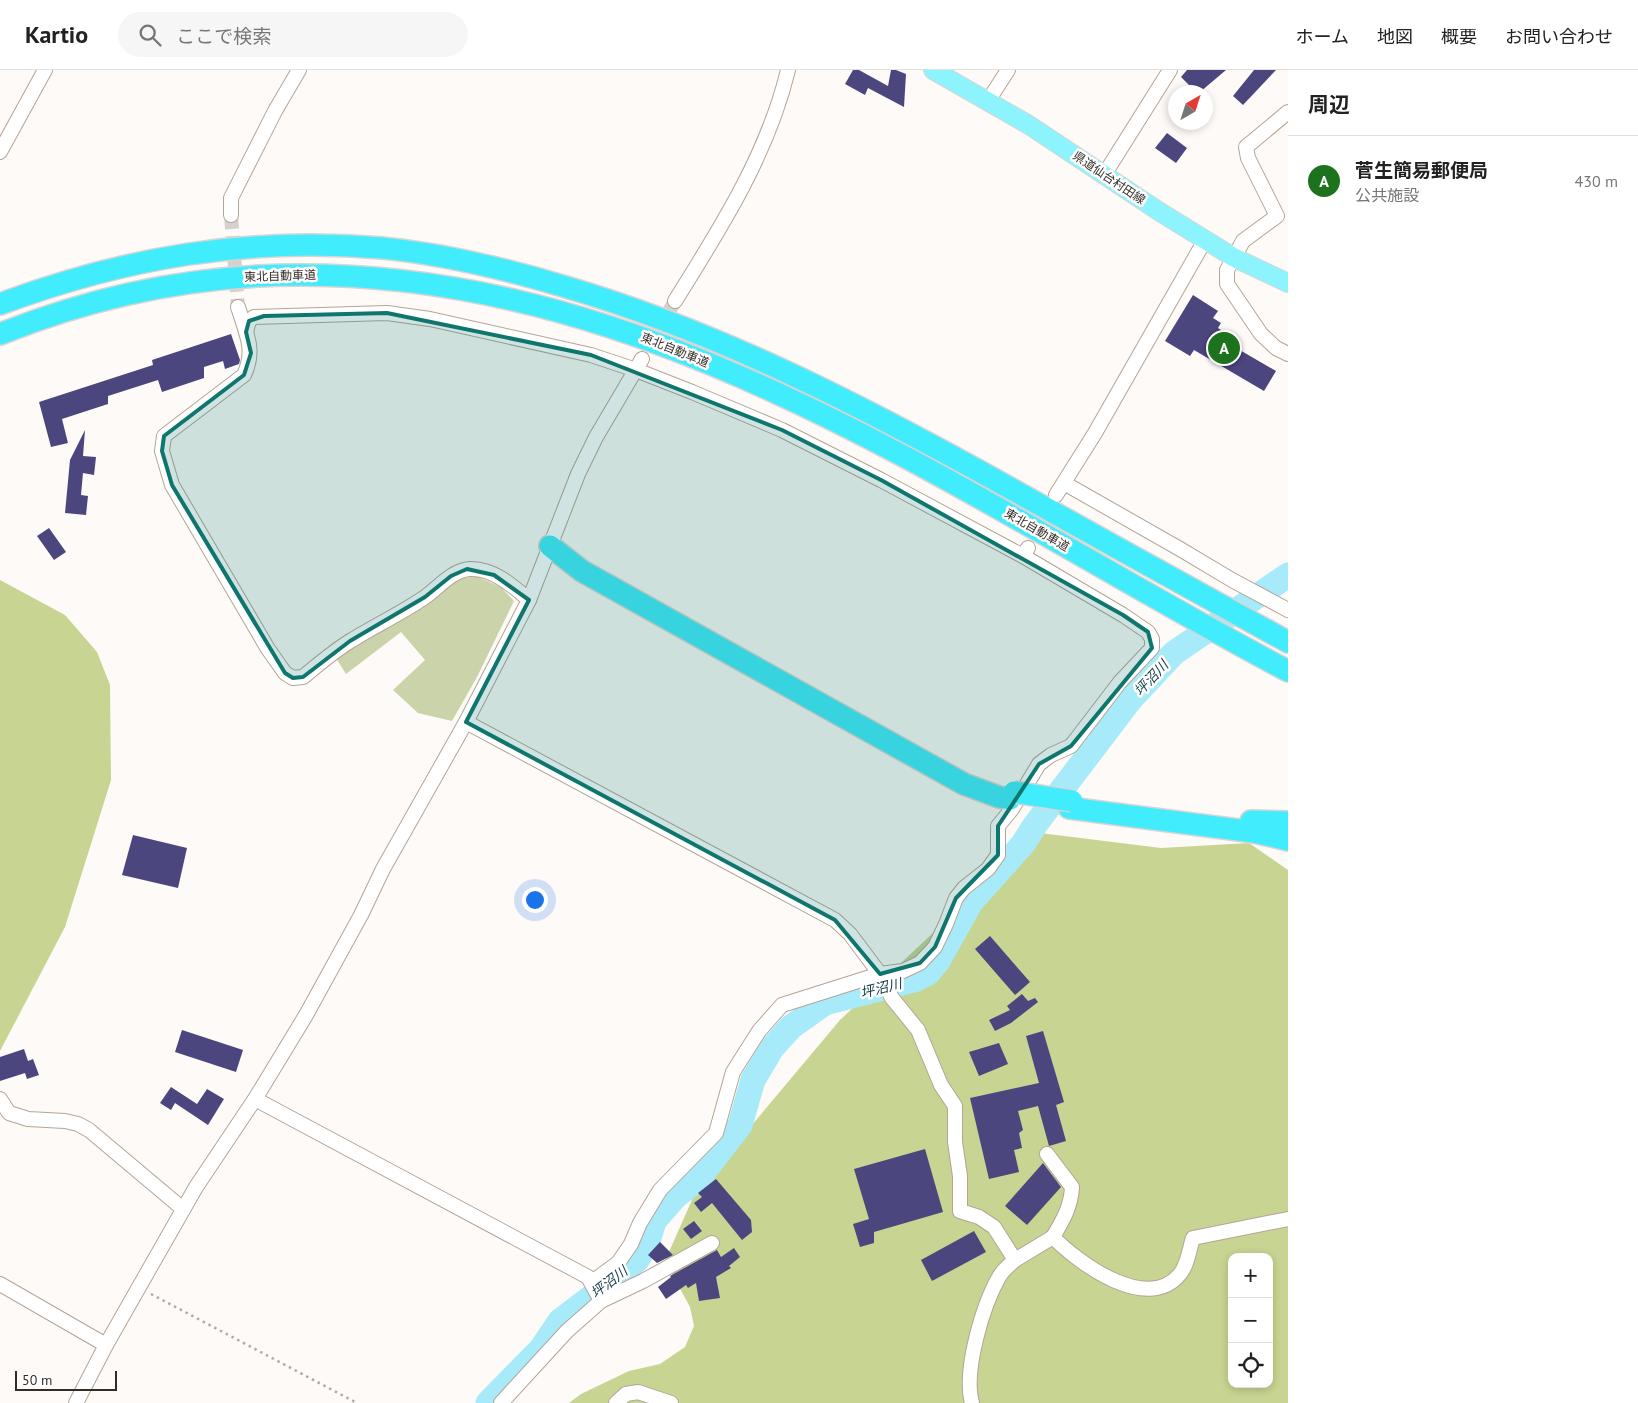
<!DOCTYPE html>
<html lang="ja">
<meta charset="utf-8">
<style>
:root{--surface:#fff;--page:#f6f6f6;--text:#222;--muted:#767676;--line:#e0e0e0;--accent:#1d721d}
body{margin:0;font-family:"PT Sans","Noto Sans JP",sans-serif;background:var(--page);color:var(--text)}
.controls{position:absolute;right:15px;bottom:15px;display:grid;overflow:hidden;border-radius:10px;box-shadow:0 2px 8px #0003}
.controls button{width:45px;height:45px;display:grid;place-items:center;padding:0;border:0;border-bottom:1px solid var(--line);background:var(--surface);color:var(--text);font:25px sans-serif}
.compass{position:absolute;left:1168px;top:15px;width:45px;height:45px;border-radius:50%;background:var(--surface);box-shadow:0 2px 8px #0003;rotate:39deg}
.scale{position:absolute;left:15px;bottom:12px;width:102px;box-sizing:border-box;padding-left:5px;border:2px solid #332c26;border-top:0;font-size:14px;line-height:18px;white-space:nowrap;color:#332c26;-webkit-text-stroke:4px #fff;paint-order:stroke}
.you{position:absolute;left:534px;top:829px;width:18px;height:18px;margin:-12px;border:4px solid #fff;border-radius:50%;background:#1a73e8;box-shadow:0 0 0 8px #1a73e833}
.badge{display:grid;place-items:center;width:32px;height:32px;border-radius:50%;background:var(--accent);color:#fff;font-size:16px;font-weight:700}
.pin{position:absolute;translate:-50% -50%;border:2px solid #fff;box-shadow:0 1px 5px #0006}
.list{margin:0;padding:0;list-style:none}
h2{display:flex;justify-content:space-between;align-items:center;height:65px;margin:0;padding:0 20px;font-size:21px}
h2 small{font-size:16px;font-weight:400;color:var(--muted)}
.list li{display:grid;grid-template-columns:32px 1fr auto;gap:15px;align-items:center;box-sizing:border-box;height:90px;padding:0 20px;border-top:1px solid var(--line)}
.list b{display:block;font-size:19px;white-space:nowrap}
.list p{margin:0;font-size:16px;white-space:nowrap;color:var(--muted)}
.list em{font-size:16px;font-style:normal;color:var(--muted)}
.icon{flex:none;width:28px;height:28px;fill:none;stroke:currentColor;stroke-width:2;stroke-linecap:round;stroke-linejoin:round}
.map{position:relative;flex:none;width:1288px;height:1333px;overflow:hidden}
header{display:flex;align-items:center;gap:30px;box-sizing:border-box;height:70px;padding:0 25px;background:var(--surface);border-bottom:1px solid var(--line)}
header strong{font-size:24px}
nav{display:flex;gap:28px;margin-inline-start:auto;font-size:18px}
.search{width:350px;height:45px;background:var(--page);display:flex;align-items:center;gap:12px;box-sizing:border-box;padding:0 18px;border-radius:28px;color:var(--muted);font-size:19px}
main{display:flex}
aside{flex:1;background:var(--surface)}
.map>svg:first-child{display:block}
</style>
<header>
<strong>Kartio</strong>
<div class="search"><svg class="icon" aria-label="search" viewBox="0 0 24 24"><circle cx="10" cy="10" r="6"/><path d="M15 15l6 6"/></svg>ここで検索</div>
<nav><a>ホーム</a><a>地図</a><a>概要</a><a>お問い合わせ</a></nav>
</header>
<main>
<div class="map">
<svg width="1288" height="1333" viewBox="0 0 1288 1333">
<rect width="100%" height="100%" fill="#fefaf7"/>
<polygon fill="#cbd3ab" points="476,506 501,517 514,531 477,607 452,651 418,643 393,620 425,590 401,562 346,604 336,588 441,520 460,509"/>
<g fill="#c8d491" fill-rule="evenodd">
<polygon points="0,510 65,545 97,582 110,615 111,710 65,857 0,981"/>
<path d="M1040,763L1161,778L1249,773L1288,800V1333H569L581,1324L629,1301L660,1294L685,1277L694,1256L690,1237L665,1191L695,1123L840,950ZM1232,1187H1269V1314H1232Z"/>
</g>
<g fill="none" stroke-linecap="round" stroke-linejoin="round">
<polyline stroke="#a7ebfb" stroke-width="25" points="488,1333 541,1279 560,1251 615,1209 637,1190 648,1172 654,1151 675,1127 699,1108 740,1055 753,1010 772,978 791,957 825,933 914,910 928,903 938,891 971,832 1023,774 1035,755 1130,630 1174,583 1288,505"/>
</g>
<g fill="#4b477e">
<polygon points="853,0 859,0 888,16 891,0 896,0 906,4 904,37 868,18 865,25 845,14"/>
<polygon points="1187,0 1226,0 1200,22 1196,22 1181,7"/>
<polygon points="1254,0 1276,0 1243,35 1233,26"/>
<polygon points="1167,63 1187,78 1176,93 1155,78"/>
<polygon points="1193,225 1218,241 1213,248 1221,253 1218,258 1227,264 1225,267 1240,276 1238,279 1276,301 1264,321 1194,280 1190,286 1165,271"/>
<polygon points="231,264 240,290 239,294 225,299 223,291 204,297 204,308 162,322 158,310 108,326 108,334 62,349 68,373 51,377 39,332 153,295 152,290"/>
<polygon points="85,360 83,386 96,387 94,405 83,403 81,425 88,426 86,445 65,443 70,390"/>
<polygon points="49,458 66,482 54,490 37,466"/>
<polygon points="133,765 187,778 178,818 122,805"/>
<polygon points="990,866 1030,912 1015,925 975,879"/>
<polygon points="1022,924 1028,931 1035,928 1038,932 1011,953 995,961 989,950 1010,940 1007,936"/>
<polygon points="182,960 243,980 236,1002 175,982"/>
<polygon points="1043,961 1064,1032 1056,1035 1066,1071 1049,1076 1038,1036 1018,1041 1023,1060 1019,1063 1022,1078 1014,1080 1019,1102 989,1109 970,1028 1039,1013 1026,966"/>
<polygon points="999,973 1008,994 979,1006 969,982"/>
<polygon points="24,979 28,991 33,989 39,1005 27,1009 25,1003 0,1011 0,987"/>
<polygon points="171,1017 197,1034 207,1019 224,1029 208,1055 175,1033 171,1040 160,1033"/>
<polygon points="925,1079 943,1142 874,1162 874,1173 860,1177 853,1154 869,1149 854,1099"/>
<polygon points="1043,1093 1061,1117 1027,1155 1005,1136"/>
<polygon points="716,1109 751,1150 752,1162 742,1170 712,1133 701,1142 694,1133 702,1127 698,1123"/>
<polygon points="694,1151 702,1161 691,1169 683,1159"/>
<polygon points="974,1161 986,1182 932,1211 921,1190"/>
<polygon points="660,1172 673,1185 657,1193 648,1185"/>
<polygon points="734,1178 740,1187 729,1196 731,1198 716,1207 720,1228 699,1231 696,1213 688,1218 686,1215 666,1229 658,1217 671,1207 670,1206 717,1180 721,1187"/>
</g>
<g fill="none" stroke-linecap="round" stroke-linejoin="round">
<g stroke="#d5d1cd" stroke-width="14" stroke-dasharray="14 7" stroke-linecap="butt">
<polyline points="231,145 238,237"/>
<polyline points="648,278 675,231"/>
</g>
<g stroke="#b5a496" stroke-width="16">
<g id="minor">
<polyline points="988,31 1008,0"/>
<polyline points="1288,42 1246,77 1248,88 1277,146 1243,171 1227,200 1227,214 1261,264 1276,278 1288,284"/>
<polyline points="0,82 45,0"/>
<polyline points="1104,105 1170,0"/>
<polyline points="231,145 231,128 275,41 299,0"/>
<path d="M675,231C720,159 768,84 788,0"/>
<path d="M238,237C246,263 256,280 244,305L164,366L162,381L172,415L268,579L285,603L293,608L303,607C319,594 335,580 352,570C376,555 402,543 425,527C438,518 452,500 470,499C493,498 513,516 529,530"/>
<polyline points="246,262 249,251 254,247 387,243 430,249 591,285 636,300 692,322 782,360 881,410 1023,486"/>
<polyline points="1064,413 1180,479 1232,510 1288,540"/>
<polyline points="1056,425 1095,363 1205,170"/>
<path d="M466,652L835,850L850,864L880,904L892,928L918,960L941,1015L955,1036V1072L960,1106V1141L979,1147L994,1157L1015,1190C1009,1195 1003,1200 999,1207C983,1235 963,1301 972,1333"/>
<polyline points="0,1029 9,1043 28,1049 65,1051 78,1054 89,1060 183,1139"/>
<polyline points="255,1029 588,1207 601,1231 567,1261 501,1333"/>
<path d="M1047,1084L1072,1117C1071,1137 1063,1150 1053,1167"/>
<path d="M1015,1190L1053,1167C1078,1193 1148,1244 1180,1204C1188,1194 1189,1180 1193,1168L1288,1149"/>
<polyline points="592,1212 618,1193 631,1174 640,1153 660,1120 716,1063 733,1002 759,961 782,935 880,904 903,901 920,893 935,877 946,854 956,828 964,818 988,799 998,785 998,756 1012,739 1039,694 1051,685 1071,676 1120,612 1152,578 1152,569 1148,562 1123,545 1023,486 1028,478"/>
<polyline points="0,1214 106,1275"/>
<polyline points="601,1231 643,1211 712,1173"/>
<polyline points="76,1333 106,1275 196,1117 255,1029 306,945 361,845 383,799 466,652 529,530 578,404 596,367 642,289"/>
<polyline points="616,1333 626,1324 638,1322 671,1333"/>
</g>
</g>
<g stroke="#d6d5d4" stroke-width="20">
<polyline id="major" points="933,0 1029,55 1160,142 1233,187 1288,213"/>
</g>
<g stroke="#d6d5d4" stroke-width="24">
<g id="highway">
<path d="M0,234C127,187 246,167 382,178C444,184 506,199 566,217C722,263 866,338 1008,417C1101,469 1195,521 1288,572"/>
<path d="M0,264C95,226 196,205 299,205C668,204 975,436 1288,601"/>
<polyline points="550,476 582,501 964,714 999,727 1010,729"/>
<polyline points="1069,738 1254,762 1288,770"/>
<polyline points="1251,751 1288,752"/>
</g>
</g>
<polyline stroke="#afaaa6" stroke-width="2.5" stroke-dasharray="2.5 4" stroke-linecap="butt" points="151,1224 357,1333"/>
<use href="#minor" stroke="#fff" stroke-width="14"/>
<use href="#major" stroke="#8df4fd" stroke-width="18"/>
<use href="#highway" stroke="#41ecfc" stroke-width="21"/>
<g stroke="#d6d5d4" stroke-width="24" stroke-linecap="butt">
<polyline id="highway-bridge" points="1014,722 1072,731"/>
</g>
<use href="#highway-bridge" stroke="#41ecfc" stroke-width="21"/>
</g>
<path fill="#0f766e" fill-opacity="0.2" stroke="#0f766e" stroke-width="4" stroke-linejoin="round" d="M387,243L591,285L782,360L881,410L1123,545L1148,562L1152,578L1071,676L1039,694L998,756V785L956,828L935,877L920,893L880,904L835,850L466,652L529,530L494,505L467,499L451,506L425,527L350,571L303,607L293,608L285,603L172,415L162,381L164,366L244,305L251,283L246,262L249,251L264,246Z"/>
<g text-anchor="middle" stroke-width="5" stroke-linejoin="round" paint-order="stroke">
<g font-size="12" fill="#332c26" stroke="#fff">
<text transform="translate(1109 108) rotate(34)" y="4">県道仙台村田線</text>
<text transform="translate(280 206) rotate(-2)" y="4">東北自動車道</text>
<text transform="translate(675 280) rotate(22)" y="4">東北自動車道</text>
<text transform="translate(1037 460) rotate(30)" y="4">東北自動車道</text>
</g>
<g font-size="14" font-style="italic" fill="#174149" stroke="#fff">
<text transform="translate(1151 608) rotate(-47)" y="5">坪沼川</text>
<text transform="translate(881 918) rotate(-14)" y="5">坪沼川</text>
<text transform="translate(609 1212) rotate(-38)" y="5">坪沼川</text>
</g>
</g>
</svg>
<div class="controls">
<button>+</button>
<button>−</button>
<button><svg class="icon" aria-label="locate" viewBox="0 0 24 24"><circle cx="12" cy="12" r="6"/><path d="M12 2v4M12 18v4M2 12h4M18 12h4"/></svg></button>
</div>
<svg class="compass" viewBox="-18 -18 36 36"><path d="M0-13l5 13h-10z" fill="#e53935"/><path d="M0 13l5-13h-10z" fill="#767676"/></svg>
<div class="scale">50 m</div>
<div class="you"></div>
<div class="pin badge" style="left:1224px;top:278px">A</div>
</div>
<aside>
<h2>周辺<small></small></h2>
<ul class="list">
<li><span class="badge">A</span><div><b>菅生簡易郵便局</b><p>公共施設</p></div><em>430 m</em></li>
</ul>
</aside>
</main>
